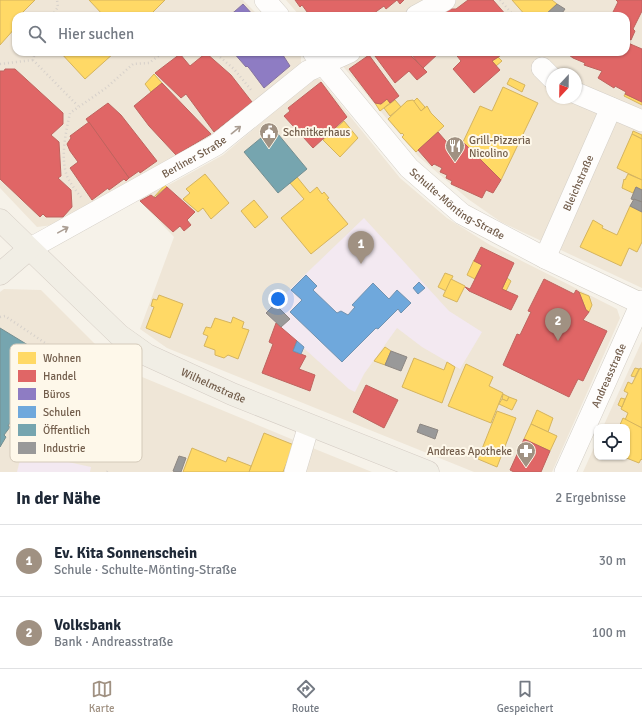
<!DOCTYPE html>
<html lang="de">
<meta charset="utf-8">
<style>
:root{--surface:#fff;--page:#f2f2f3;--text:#1f2937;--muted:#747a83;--line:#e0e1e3;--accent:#a09182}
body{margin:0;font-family:Signika,sans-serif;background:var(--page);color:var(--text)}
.controls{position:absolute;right:12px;bottom:12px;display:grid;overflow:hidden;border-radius:8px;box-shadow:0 1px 3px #0004}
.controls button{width:36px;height:36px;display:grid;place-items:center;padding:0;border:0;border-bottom:1px solid var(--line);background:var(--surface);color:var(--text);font:20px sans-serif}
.compass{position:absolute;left:546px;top:68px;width:36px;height:36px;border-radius:50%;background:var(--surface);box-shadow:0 1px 3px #0004;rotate:202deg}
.you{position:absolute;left:278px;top:299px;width:14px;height:14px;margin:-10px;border:3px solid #fff;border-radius:50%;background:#1a73e8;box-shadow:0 0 0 6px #1a73e833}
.badge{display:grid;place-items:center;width:26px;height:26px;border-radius:50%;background:var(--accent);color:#fff;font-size:13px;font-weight:700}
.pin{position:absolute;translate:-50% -33px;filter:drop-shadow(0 1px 2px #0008)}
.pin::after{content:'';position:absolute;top:21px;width:14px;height:12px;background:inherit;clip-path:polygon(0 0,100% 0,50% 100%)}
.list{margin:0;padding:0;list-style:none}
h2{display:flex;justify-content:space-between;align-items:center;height:52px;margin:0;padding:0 16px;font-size:17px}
h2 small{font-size:13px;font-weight:400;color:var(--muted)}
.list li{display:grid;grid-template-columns:26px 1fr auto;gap:12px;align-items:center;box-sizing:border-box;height:72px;padding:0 16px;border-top:1px solid var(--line)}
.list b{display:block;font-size:15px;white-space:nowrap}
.list p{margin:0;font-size:13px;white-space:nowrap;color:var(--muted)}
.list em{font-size:13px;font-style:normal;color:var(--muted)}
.icon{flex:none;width:22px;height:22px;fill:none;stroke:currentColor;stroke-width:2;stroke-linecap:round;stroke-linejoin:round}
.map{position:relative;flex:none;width:642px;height:472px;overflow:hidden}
.search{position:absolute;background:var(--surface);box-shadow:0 1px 3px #0004;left:12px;right:12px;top:12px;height:44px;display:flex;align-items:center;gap:10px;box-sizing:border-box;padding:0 14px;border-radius:12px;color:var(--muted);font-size:15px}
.sheet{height:196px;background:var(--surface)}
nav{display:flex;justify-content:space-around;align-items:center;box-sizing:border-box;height:56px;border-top:1px solid var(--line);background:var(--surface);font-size:11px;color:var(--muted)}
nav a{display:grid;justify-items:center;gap:2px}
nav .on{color:var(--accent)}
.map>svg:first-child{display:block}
</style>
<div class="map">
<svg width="642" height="472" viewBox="0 0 642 472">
<rect width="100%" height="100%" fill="#f6f2e9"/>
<g fill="#efe6d7" fill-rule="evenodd">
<polygon points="0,0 243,0 259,16 16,16 16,52 296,52 301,56 301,65 212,139 61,224 37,227 0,188"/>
<path d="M286,0H642V288L501,222L468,199L418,156L331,52H626V16H300ZM552,74H576V98H552Z"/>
<polygon points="313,79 320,79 400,178 447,218 490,245 617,309 620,318 552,472 474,472 167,348 140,329 174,237 137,198 167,186 223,155"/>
<polygon points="4,289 41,290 118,367 296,441 287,472 0,472 0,292"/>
<polygon points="642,341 642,472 583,472 597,441 597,457 627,457 627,427 603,427"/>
<polygon points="310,447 372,472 303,472"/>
</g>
<g fill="#f3e9f1">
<polygon points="364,218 449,311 482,332 460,369 422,347 397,328 364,374 355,392 349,389 265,313"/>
<polygon points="22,452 91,467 90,472 17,472"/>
</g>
<g fill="#ffd966" stroke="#d5b45e">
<polygon points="0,0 35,0 22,13 25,16 16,16 16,27 0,45"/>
<polygon points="89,0 165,0 149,16 104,16"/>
<polygon points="512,0 552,0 557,4 544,16 526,16"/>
<polygon points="60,52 113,52 114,53 85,79"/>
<polygon points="498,57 502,61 496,66 492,61"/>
<polygon points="154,74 162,83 151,92 145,84"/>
<polygon points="510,78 525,85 522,92 507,84"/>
<polygon points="503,87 538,103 501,180 463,142 480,106 492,111"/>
<polygon points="625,94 642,102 642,105 624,96"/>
<polygon points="417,98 425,107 421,111 413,102"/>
<polygon points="387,99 390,103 380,111 375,103 381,104"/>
<polygon points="395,100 401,107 390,116 384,108"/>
<polygon points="413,100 421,111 427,106 431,113 444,126 416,152 402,137 404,135 402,133 401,134 388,119 407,101"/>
<polygon points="344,121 358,138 340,157 323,140"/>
<polygon points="633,131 642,135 642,139 632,134"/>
<polygon points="632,134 642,139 642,180 617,168"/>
<polygon points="205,174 229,203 211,219 203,208 198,212 183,199 190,193 186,189"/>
<polygon points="628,174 642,180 642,190 636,187 633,193 622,188 624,179 625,180"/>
<polygon points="297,177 310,193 317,187 322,194 324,192 329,198 327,199 348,224 311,254 281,218 304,199 290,183"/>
<polygon points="165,185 167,187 154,197"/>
<polygon points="254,200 268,217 255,228 241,211"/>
<polygon points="630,206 642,212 642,242 637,252 629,248 621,266 580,247 593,220 603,226 602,228 617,235"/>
<polygon points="474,260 482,265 475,279 467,275"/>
<polygon points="445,273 453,276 446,291 438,287"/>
<polygon points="507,278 511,281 506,291 502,289"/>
<polygon points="451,279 465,286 457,302 443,296"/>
<polygon points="579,292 589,296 592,305 589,312 586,310"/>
<polygon points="159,295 183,304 170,338 146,328 154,307 151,306 153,299 157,300"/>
<polygon points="233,317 244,322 242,328 249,330 238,359 228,355 224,358 215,355 215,350 204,346 208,336 203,334 206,327 211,328 215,318 231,323"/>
<polygon points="385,347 391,351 385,365 374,361"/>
<polygon points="414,358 444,370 447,362 455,367 442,403 402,387"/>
<polygon points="466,364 493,377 489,386 503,393 491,423 448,406"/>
<polygon points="635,368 639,369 635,377 631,376"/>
<polygon points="640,368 642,369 642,428 625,420 628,413 621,409 628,393 624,391 628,382 632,384"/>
<polygon points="503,394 509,397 507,401 502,399"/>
<polygon points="509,397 517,400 512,410 499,404 502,399 507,401"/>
<polygon points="621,398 625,399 622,407 618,405"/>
<polygon points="537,410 553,418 548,432 531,424"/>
<polygon points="497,411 516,418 497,467 478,459"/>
<polygon points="623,418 642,428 642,460 641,459 639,463 624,457 627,457 627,427 619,427"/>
<polygon points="531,424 557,436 550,451 524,439"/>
<polygon points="264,433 294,445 283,472 249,472"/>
<polygon points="192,448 226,462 228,457 251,466 249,472 183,472"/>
</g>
<g fill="#e06666" stroke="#bf635e">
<polygon points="295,0 404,0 400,4 397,0 386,9 384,6 370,16 310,16 302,5 300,7"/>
<polygon points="468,0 493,0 507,16 436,16 449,9 456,9"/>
<polygon points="616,0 642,0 642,11 633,29 635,31 631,40 626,37 626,16 611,16 618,2"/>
<polygon points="626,37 630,39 628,43 642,49 642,102 625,94 626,92 615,86 614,88 598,78 602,71 584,65 585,63 573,58 565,52 626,52"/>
<polygon points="372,52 407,52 427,72 417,80 409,71 395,83"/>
<polygon points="409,52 440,52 423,68"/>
<polygon points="454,52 506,52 492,61 500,70 474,93 453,69 461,61"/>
<polygon points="206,53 231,75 252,102 214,132 186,94 181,98 155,73 180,54 190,66"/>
<polygon points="369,55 399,96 390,103 387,99 381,104 375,103 349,69"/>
<polygon points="5,69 15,69 63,113 63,124 51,135 59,142 61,176 58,178 71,190 72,207 63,217 46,217 43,214 40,217 0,179 0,71 4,71"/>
<polygon points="321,82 347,117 313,148 284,116 290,111 288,108"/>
<polygon points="162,83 211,134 176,155 149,126 134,106"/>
<polygon points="108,103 121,115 157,161 140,173 139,171 129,178 86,119"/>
<polygon points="89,122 129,178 126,181 124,179 109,190 108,188 92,200 70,168 78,162 70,151 67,144 71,138 70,136"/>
<polygon points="438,132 451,147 459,150 463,142 501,180 493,193 486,190 482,198 451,184 452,181 446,178 447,175 440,172 442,168 434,164 432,166 418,150"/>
<polygon points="167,187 195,212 187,220 191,225 184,231 180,226 173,232 140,201 151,195 155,198"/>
<polygon points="481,247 514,263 502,289 518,296 511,310 469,291 465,287 470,289 482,265 474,261"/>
<polygon points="544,279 574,294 576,290 579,292 586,310 589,312 583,320 607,331 583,381 578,379 569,397 503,365 517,334 520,335 531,312 528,311"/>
<polygon points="276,323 297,341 293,351 306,356 299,369 315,375 310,391 262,373 273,344 269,342"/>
<polygon points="366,385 398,400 384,428 353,412"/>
<polygon points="524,439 550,451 541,472 514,472 510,470"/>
</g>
<g fill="#8e7cc3" stroke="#86739f">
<polygon points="243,4 254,16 227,16 234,12"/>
<polygon points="233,52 281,52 290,66 264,88 249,68 247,66 246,67"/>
</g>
<g fill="#6fa8dc" stroke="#7092b0">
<polygon points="306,275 317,286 313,290 337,313 341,311 348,315 355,307 352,305 373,283 389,299 397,290 411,303 401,313 398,309 378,329 376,328 342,362 290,312 302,300 291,290"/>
<polygon points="419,282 425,288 418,294 413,288"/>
<polygon points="297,341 304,347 301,354 293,351"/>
</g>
<g fill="#76a5af" stroke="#758f91">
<polygon points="273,128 307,169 278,193 244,152"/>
<polygon points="0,328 46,356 44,357 50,361 49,363 51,364 42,378 40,377 8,426 10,427 4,435 6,437 0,447"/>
</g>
<g fill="#999" stroke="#8d8782">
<polygon points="557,4 565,9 560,16 544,16"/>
<polygon points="636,187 642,190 642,202 631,199"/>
<polygon points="634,199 642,202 642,212 630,206"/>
<polygon points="275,304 290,319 281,327 266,313"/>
<polygon points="391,351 407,357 401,371 385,365"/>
<polygon points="420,424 438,430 435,439 417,432"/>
<polygon points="179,456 186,458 181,472 175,472 173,471"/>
</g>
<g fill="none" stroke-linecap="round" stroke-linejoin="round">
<g stroke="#d4cfc7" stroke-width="22">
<g id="minor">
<polyline points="265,0 279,16"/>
<polyline points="416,16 445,0"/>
<path id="s1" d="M313,52L409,168L462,214L545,258L642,304"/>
<polyline points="542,68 552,78"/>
<polyline points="576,93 642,121"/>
<path id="s2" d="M29,249L216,145L308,71L350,52"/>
<path id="s3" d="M545,258L611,108"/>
<polyline points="295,472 309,425"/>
<path id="s4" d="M565,472L642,301"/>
</g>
</g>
<g stroke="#d5cdc5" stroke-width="23">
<g id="major">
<path id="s5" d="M0,220L119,335L147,355L232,394L428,472"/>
<polyline points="0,274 29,249"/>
</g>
</g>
<g stroke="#d6d0ca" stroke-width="2.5" stroke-dasharray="1 3" stroke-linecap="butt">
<polyline points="500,0 514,16"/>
<polyline points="52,16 58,7 57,0"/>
<polyline points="35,52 33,60 78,106"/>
<polyline points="214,52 234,69 252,91"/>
<polyline points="0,64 33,60"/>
<path d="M81,197C76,191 70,183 67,176C60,158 66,131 70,113L106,88L133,64L149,63L164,52"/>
<polyline points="0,317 5,316 57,351 112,361 125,366"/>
<polyline points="107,472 109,470"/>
</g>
<use href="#minor" stroke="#fefdfc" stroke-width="21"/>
<use href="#major" stroke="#f1eee5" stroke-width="22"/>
</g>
<defs><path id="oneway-shaft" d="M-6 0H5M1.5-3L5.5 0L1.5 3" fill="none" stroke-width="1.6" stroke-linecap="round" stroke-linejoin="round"/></defs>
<g stroke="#aa9d92">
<use href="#oneway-shaft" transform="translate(236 130) rotate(-39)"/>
<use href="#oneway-shaft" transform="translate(63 230) rotate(-29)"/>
</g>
<defs>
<g id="civic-pin" transform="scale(1)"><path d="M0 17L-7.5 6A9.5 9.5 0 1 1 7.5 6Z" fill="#a09182" stroke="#fef8ea"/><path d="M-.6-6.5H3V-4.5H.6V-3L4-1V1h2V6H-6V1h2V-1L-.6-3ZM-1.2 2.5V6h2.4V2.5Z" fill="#fff"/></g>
<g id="restaurant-pin" transform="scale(1)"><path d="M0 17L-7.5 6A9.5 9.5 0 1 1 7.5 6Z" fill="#a09182" stroke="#fef8ea"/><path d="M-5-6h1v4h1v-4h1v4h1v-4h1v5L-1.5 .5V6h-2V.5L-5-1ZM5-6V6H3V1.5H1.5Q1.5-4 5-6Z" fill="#fff"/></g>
<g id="pharmacy-pin" transform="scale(1)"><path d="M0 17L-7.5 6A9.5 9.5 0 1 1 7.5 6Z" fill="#a09182" stroke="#fef8ea"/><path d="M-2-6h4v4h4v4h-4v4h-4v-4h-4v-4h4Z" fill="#fff"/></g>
</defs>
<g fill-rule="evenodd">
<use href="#civic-pin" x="269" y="132"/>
<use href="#restaurant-pin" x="455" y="146"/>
<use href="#pharmacy-pin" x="526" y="451"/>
</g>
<g text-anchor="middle" stroke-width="4" stroke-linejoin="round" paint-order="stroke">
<g font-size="11" fill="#725d4b" stroke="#fef8ea" text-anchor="start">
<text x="283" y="136">Schnitkerhaus</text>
<text x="469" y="144">Grill-Pizzeria<tspan x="469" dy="13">Nicolino</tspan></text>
<text x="512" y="455" text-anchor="end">Andreas Apotheke</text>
</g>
<g font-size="11" fill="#725d4b" stroke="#fef8ea">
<text dy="4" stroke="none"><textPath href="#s2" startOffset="189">Berliner Straße</textPath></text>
<text dy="4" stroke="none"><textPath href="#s3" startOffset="82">Bleichstraße</textPath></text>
<text dy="4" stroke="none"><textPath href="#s1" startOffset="211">Schulte-Mönting-Straße</textPath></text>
<text dy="4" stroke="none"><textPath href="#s4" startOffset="106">Andreasstraße</textPath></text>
<text dy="4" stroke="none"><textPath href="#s5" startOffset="273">Wilhelmstraße</textPath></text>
</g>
</g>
<rect x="10" y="344" width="132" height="118" rx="6" fill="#fef8ea" stroke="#d4caba" stroke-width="1"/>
<rect x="18" y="352" width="18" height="12" fill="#ffd966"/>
<rect x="18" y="370" width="18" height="12" fill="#e06666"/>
<rect x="18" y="388" width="18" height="12" fill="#8e7cc3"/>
<rect x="18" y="406" width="18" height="12" fill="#6fa8dc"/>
<rect x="18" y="424" width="18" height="12" fill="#76a5af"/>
<rect x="18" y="442" width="18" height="12" fill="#999"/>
<g font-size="11" fill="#725d4b">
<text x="43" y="362">Wohnen</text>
<text x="43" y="380">Handel</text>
<text x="43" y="398">Büros</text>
<text x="43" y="416">Schulen</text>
<text x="43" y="434">Öffentlich</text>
<text x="43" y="452">Industrie</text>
</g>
</svg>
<div class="controls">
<button><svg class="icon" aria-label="locate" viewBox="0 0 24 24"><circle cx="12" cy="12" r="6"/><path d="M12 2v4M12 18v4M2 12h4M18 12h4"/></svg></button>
</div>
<svg class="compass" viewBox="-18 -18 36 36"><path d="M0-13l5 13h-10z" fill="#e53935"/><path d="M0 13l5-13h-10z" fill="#747a83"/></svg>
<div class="you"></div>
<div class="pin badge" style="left:361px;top:264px">1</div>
<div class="pin badge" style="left:558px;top:341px">2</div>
<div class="search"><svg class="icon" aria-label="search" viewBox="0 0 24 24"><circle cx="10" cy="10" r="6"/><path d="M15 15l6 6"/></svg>Hier suchen</div>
</div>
<section class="sheet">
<h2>In der Nähe<small>2 Ergebnisse</small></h2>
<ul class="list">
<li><span class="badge">1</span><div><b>Ev. Kita Sonnenschein</b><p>Schule · Schulte-Mönting-Straße</p></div><em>30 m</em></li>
<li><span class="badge">2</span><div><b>Volksbank</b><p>Bank · Andreasstraße</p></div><em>100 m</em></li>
</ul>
</section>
<nav>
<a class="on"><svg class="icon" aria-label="map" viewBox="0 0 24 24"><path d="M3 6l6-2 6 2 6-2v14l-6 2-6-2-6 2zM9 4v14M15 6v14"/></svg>Karte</a>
<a><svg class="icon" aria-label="directions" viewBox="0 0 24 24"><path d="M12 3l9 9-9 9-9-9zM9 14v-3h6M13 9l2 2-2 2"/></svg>Route</a>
<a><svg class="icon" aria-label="saved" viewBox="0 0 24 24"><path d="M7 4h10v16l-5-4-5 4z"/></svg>Gespeichert</a>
</nav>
